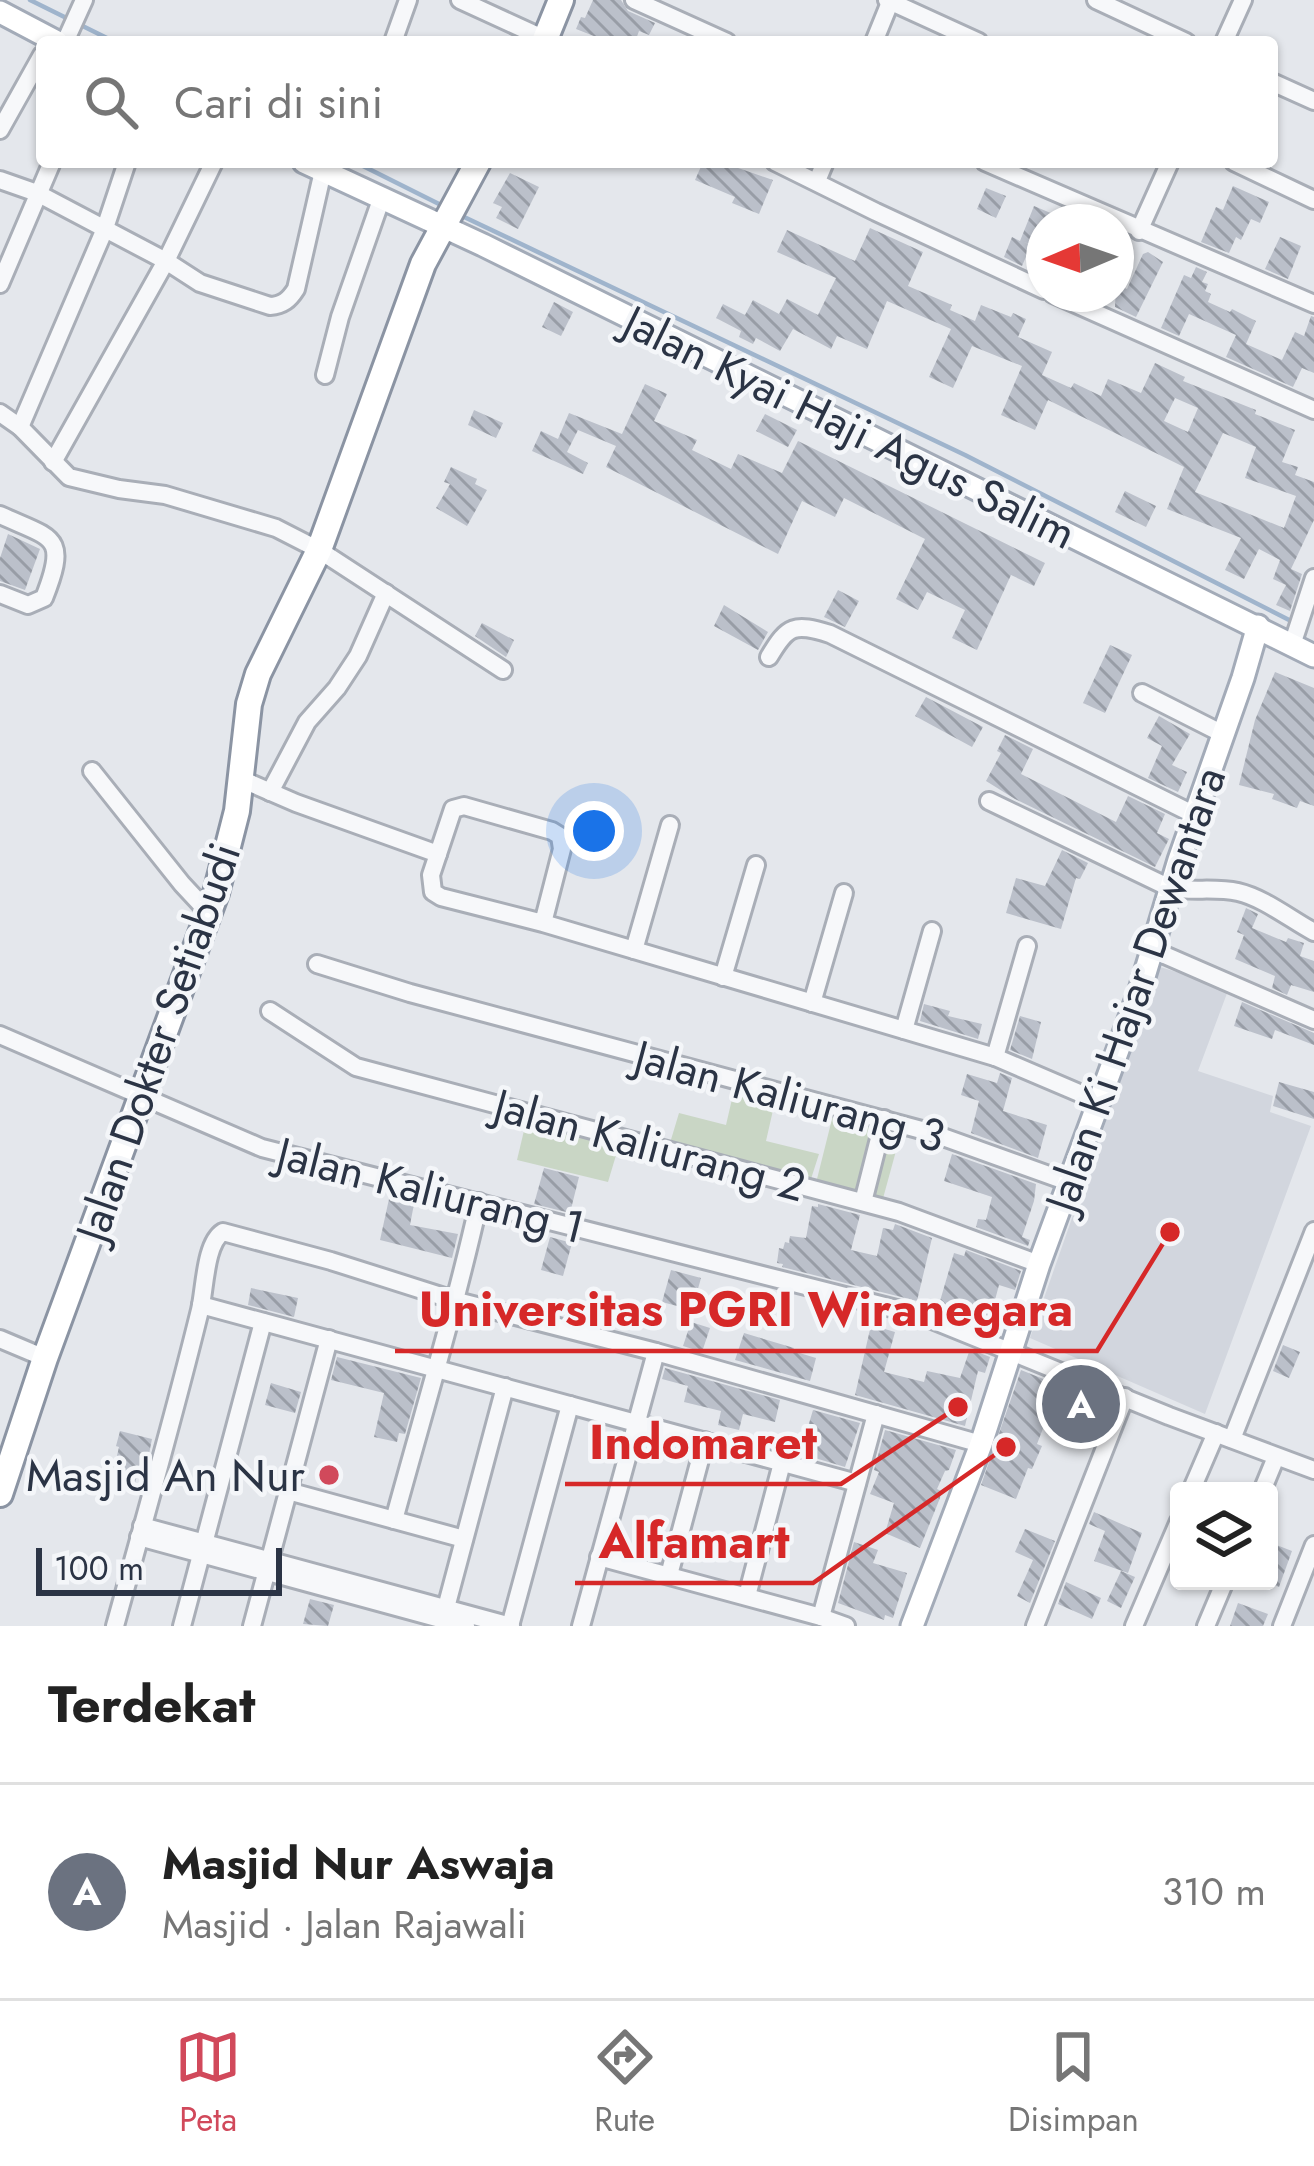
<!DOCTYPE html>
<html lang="id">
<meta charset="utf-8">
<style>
:root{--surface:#fff;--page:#f2f2f2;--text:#222;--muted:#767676;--line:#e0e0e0;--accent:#d1495b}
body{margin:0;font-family:Jost,sans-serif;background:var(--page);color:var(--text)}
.controls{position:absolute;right:36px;bottom:36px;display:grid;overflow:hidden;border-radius:12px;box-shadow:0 3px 9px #0004}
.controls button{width:108px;height:108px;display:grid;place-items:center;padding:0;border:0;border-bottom:3px solid var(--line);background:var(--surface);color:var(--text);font:60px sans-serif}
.compass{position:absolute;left:1026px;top:204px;width:108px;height:108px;border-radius:50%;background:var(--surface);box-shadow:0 3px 9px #0004;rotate:268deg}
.scale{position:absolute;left:36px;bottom:30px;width:246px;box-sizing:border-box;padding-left:12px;border:6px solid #2b3445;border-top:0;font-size:33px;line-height:42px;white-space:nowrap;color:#2b3445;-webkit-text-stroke:9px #f4f6f9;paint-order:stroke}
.you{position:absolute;left:594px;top:831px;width:42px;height:42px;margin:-30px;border:9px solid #fff;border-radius:50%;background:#1a73e8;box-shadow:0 0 0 18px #1a73e833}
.badge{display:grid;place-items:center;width:78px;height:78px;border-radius:50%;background:var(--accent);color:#fff;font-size:39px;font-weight:700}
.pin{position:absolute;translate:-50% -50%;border:6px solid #fff;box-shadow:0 3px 12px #0006}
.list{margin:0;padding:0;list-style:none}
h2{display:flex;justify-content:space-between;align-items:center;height:156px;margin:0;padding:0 48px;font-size:51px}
h2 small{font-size:39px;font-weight:400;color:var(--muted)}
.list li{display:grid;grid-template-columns:78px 1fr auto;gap:36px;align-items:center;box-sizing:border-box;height:216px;padding:0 48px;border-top:3px solid var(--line)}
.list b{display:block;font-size:45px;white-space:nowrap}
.list p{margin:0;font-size:39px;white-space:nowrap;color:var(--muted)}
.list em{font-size:39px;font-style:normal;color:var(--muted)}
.icon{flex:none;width:66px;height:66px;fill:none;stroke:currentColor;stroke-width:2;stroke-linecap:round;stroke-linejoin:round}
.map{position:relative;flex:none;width:1314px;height:1626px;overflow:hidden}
.search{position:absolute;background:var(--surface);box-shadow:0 3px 9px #0004;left:36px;right:36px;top:36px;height:132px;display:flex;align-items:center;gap:30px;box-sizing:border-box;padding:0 42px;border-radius:12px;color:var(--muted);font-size:45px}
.sheet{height:372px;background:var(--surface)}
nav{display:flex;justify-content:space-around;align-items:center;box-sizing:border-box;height:168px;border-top:3px solid var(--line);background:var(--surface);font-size:33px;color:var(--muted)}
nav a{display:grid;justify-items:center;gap:6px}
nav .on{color:var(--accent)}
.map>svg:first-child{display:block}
</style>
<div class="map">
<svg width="1314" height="1626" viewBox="0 0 1314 1626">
<defs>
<pattern id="building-back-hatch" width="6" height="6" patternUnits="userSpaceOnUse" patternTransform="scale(3)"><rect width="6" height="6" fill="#bbc0ca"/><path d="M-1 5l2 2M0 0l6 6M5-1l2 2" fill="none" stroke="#989da6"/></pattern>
</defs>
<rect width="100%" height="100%" fill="#e4e7ec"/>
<polygon fill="#d2d6de" points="1160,967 1229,988 1198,1071 1273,1096 1270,1112 1311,1126 1205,1414 1030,1338"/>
<g fill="#c9d6c5">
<polygon points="735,1086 776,1097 766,1141 819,1154 810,1182 670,1143 679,1113 726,1125"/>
<polygon points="834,1111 902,1129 882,1202 816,1183"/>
<polygon points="527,1118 620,1142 608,1182 517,1160"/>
</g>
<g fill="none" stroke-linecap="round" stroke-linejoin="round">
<g stroke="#9fb4cc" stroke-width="4.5">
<polyline points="30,0 115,42"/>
<polyline points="355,162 447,208"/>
<polyline points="462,216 965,455 1293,622"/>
</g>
</g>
<g fill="url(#building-back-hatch)" fill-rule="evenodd">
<polygon points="593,0 621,0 628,11 655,23 649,35 639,31 635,42 609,42 576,29 581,17 585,18"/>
<polygon points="703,162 721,162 773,180 759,214 732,203 735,197 695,180"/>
<polygon points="510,173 539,187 518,229 496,218 502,207 493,203"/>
<polygon points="1233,186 1269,202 1260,223 1251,219 1241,240 1236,237 1229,253 1201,242 1216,207 1223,210"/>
<polygon points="986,188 1006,196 996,218 977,209"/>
<polygon points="1034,206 1072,222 1044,222 1044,249 1024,242 1031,245 1022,266 1004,257 1012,237 1020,241"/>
<path d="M870,228L923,252L908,286L952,305L950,310L975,321L981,305L1011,317L1013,313L1026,319L1018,337L1052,352L1042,375L1071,388L1074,383L1101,396L1108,379L1141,393L1155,363L1185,377L1183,381L1256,410L1255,414L1295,430L1282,462L1298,467L1295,475L1314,482V520L1291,569L1302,574L1290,611L1276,605L1286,585L1273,579L1280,560L1259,549L1244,579L1225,570L1241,538L1167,509L1184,467L1048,400L1035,430L1001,415L1022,366L972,346L953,388L929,377L951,329L887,301L867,349L837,336L831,349L793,329L780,351L756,338L753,344L739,337L741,331L716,318L723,304L745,315L753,300L779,314L787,299L818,315L836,278L777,252L787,230L855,261ZM1175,398L1198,408L1188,432L1164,421ZM1223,433L1256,447L1245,478L1296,496L1284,528L1195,492Z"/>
<polygon points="1280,237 1301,246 1288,279 1265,269"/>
<polygon points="1148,252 1163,262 1136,317 1115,307 1116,284 1127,289 1143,254"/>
<polygon points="1196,267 1207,272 1202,282 1208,284 1205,291 1211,294 1208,302 1230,312 1232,309 1256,321 1246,344 1282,360 1295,332 1304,336 1311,316 1314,317 1314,373 1302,368 1293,387 1226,357 1236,335 1189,314 1179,336 1161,328 1184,275 1191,278"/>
<polygon points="554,302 573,312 561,336 542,327"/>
<polygon points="645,384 667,394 654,421 697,440 692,450 731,469 738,454 782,473 798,441 1045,563 1034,586 1011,575 977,650 952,638 965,610 927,592 918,610 896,599 925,539 844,498 835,517 802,501 778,554 606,467 616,446 578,430 567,452 588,463 583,474 532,451 541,431 558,439 569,413 622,434"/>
<polygon points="474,410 503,423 496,438 468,425"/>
<polygon points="765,414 797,430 788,447 756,431"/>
<polygon points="451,467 477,479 475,484 487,490 467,526 436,508 450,484 444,482"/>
<polygon points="1125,491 1156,506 1146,527 1115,512"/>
<polygon points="8,534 40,549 25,590 0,581 0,558"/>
<polygon points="838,590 859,601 845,627 824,617"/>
<polygon points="724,605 768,632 758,650 714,626"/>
<polygon points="482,623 514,640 506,657 475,636"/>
<polygon points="1110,645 1132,655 1105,713 1083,703"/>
<polygon points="1275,672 1314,688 1314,806 1300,801 1297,808 1272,799 1274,794 1239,785 1255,720"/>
<polygon points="926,697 983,727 972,747 915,716"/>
<polygon points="1159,716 1190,734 1172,765 1187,772 1178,792 1148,778 1162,746 1147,738"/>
<polygon points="1005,735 1033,749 1021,774 1116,822 1128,796 1165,814 1157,833 1169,839 1155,867 1015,799 986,781 1001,753 997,751"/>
<polygon points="1062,850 1088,863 1080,879 1076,878 1061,929 1006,913 1016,878 1045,886"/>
<polygon points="1246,908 1258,914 1252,928 1286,942 1288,938 1304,943 1300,956 1314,961 1314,992 1291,985 1287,995 1272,988 1275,976 1235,959 1244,935 1237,932"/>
<polygon points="1242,1002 1314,1033 1314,1045 1275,1030 1272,1039 1234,1026"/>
<polygon points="924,1004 950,1011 948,1016 982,1024 978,1039 920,1021"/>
<polygon points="1020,1016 1041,1022 1032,1059 1010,1050"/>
<polygon points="1000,1073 1012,1078 1003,1111 1047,1125 1038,1158 971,1133 979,1101 961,1095 967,1074 997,1083"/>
<polygon points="1279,1082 1314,1092 1314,1119 1273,1106"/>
<polygon points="952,1154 1036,1184 1034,1201 1022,1237 1030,1240 1028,1246 976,1227 978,1219 986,1220 992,1197 944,1181"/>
<polygon points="544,1168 579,1177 570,1213 534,1204"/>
<polygon points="389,1199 414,1204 410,1225 458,1234 452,1258 380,1240"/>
<polygon points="818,1204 860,1215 851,1250 877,1256 883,1228 893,1230 895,1224 932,1238 917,1301 782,1267 783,1264 777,1263 779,1248 783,1249 785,1242 789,1243 790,1236 806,1238 812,1206 818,1207"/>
<polygon points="550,1237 572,1243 563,1276 541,1270"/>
<polygon points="966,1250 1021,1271 1015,1290 999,1285 988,1326 938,1308 954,1253 964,1256"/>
<polygon points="671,1270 701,1278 692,1310 662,1302"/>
<polygon points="251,1288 298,1298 294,1317 248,1305"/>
<polygon points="691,1322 710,1328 702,1352 683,1346"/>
<polygon points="871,1325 895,1332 884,1372 924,1382 927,1371 960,1378 970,1349 990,1357 985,1373 978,1371 965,1426 855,1395"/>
<polygon points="744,1333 794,1348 793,1351 816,1358 810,1381 735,1360"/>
<polygon points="1283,1345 1300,1352 1289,1378 1273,1371"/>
<polygon points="337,1357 421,1378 405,1434 399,1433 397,1442 374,1437 384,1393 331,1380"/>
<polygon points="665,1368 780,1400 775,1422 743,1414 739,1430 718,1425 721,1411 684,1402 688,1386 662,1379"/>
<polygon points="1021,1370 1108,1405 1100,1425 1052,1405 1037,1444 1042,1446 1032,1469 1028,1468 1016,1499 981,1485"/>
<polygon points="271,1383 301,1392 295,1413 265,1405"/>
<polygon points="813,1410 860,1423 845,1467 805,1455 812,1431 807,1430"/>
<polygon points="885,1430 956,1450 949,1470 945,1471 937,1489 941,1491 940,1498 920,1548 885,1533 894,1503 870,1494 879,1472 874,1470"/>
<polygon points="120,1431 152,1439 149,1454 143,1453 134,1487 111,1481 119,1447 116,1446"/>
<polygon points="1094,1512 1142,1533 1128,1573 1094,1561 1105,1531 1089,1524"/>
<polygon points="1025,1529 1055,1541 1030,1603 1017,1596 1033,1560 1015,1552"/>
<polygon points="854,1542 878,1550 873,1563 907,1573 893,1618 885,1615 884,1620 838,1603"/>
<polygon points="1269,1542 1292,1551 1279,1587 1269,1583"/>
<polygon points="1121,1571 1135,1577 1121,1608 1107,1601"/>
<polygon points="1066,1582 1101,1598 1092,1619 1058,1604"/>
<polygon points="310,1599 334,1605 328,1626 303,1624"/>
<polygon points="1238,1603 1268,1614 1263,1626 1230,1626"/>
</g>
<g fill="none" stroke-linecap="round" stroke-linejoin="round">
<g stroke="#a9aeb7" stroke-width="22">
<g id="minor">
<polyline points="460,0 545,39"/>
<polyline points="634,0 727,42"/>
<polyline points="887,0 979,42"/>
<polyline points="1096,0 1186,42"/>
<polyline points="65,42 84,0"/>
<polyline points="393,42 408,0"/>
<polyline points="874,42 891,0"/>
<polyline points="1224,42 1243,0"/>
<polyline points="1272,82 1314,101"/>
<polyline points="0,130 42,55"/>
<polyline points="775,162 876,212 1044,290"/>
<polyline points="985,162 1314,304"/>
<polyline points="1234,162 1314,200"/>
<path d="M0,180L37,193L166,261L200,283L270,306C283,305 289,300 296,289L323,171"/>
<polyline points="817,181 825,162"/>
<polyline points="1139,231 1170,162"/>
<polyline points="0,284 52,162"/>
<polyline points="1053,294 1314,410"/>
<polyline points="325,375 340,317 382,197"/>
<polyline points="0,413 20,427 69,477 119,489 165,495 276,528 319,550 503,670"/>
<polyline points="20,427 104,231 127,162"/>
<polyline points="53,462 166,261 214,162"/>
<path d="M0,515C53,539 69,535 44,598L28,605L0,594"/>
<polyline points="1292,645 1314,578"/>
<path d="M769,657C788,625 794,623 830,634L1195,815"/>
<polyline points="1142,693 1223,734"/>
<polyline points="92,771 182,884 209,913"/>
<polyline points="241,779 296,803 438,854"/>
<polyline points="270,792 307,722 337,688 358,656 386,593"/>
<path d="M989,801L1170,888C1193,892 1215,887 1238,892C1264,898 1290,919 1314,932"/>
<polyline points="543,923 562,849 560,836 552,831 464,806 453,809 431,875 433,892 441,897 543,923 995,1057 1098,1101"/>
<polyline points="634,950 670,825"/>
<polyline points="1153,950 1314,1020"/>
<polyline points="317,964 410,993 929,1132 1071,1183"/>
<polyline points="723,977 756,865"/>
<polyline points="812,1003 844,893"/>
<polyline points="270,1011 356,1067 899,1212 1039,1264"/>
<polyline points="904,1030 932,931"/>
<polyline points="0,1035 262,1148 920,1315 1169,1416 1314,1470"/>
<polyline points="995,1057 1027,946"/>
<polyline points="863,1202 884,1119"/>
<polyline points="201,1305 857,1483"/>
<polyline points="0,1339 45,1358"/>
<polyline points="1232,1439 1314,1231"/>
<polyline points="288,1491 464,1539"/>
<polyline points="1191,1491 1216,1433"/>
<polyline points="1262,1491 1276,1457"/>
<path d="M394,1520C423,1414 455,1309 479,1202"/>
<polyline points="142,1526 511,1626"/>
<polyline points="139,1537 466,1626"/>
<polyline points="599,1557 821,1617 846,1626"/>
<polyline points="669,1575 705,1441"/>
<polyline points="747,1596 782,1463"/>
<polyline points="821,1617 876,1414"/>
<polyline points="443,1619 505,1387"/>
<path d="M115,1626C144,1521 174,1416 200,1310C205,1289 205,1243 223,1232L331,1261L457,1301L656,1352L981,1444"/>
<polyline points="182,1626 263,1322"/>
<polyline points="252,1626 329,1339"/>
<polyline points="510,1626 570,1405"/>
<polyline points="581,1626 656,1352"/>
<polyline points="1035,1626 1125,1397"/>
<polyline points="1134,1626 1179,1521"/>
<polyline points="1206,1626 1225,1581"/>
<polyline points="1282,1626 1314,1545"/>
</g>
</g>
<g stroke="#a3abb8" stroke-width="27">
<g id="major">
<polyline points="0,12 57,42"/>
<polyline points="304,162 483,245 1314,656"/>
<polyline points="912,1626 981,1444 1039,1264 1140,990 1179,860 1243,678 1258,626"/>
</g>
</g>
<g stroke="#8b94a3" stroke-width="30">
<g id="highway">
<polyline points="544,42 561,0"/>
<polyline points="0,1494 45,1358 216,893 237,811 249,704 258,674 319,550 423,264 478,162"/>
</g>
</g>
<use href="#minor" stroke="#f7f8fa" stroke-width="16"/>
<use href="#major" stroke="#fff" stroke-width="21"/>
<use href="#highway" stroke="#fff" stroke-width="24"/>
</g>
<circle fill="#d1495b" stroke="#f4f6f9" stroke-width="4.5" cx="329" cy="1475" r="12"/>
<g text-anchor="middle" stroke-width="9" stroke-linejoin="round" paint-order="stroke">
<g font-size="45" fill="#2b3445" stroke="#f4f6f9">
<text transform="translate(850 427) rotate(26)" y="16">Jalan Kyai Haji Agus Salim</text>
<text transform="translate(1135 989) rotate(-71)" y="16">Jalan Ki Hajar Dewantara</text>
<text transform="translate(158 1042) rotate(-71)" y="16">Jalan Dokter Setiabudi</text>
<text transform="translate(790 1096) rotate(15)" y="16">Jalan Kaliurang 3</text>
<text transform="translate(650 1145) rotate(15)" y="16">Jalan Kaliurang 2</text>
<text transform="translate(431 1190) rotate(14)" y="16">Jalan Kaliurang 1</text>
</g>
<g font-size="45" fill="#2b3445" stroke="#f4f6f9" text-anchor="end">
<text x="305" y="1491">Masjid An Nur</text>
</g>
</g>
<path fill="none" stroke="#d62828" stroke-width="4.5" d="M1170 1232L1097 1351H395M958 1407L841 1484H565M1006 1447L813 1583H575"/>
<g fill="#d62828" stroke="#f4f6f9" stroke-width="4.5">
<circle cx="1170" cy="1232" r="12"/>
<circle cx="958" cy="1407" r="12"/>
<circle cx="1006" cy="1447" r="12"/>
</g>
<g font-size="48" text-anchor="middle" font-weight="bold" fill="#d62828" stroke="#f4f6f9" stroke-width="9" stroke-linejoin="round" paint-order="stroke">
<text x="746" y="1326">Universitas PGRI Wiranegara</text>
<text x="703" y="1459">Indomaret</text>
<text x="694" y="1558">Alfamart</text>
</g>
</svg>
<div class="controls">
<button><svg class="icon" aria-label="layers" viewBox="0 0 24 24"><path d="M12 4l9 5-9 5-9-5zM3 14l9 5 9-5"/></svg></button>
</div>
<svg class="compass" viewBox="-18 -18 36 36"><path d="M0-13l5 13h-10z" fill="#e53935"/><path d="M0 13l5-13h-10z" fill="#767676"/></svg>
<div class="scale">100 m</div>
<div class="you"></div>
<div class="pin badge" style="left:1081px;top:1404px;background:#6b7280">A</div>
<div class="search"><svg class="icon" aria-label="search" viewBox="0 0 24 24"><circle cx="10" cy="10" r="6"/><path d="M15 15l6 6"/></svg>Cari di sini</div>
</div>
<section class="sheet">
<h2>Terdekat<small></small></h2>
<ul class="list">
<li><span class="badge" style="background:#6b7280">A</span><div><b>Masjid Nur Aswaja</b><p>Masjid · Jalan Rajawali</p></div><em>310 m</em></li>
</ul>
</section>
<nav>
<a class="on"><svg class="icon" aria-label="map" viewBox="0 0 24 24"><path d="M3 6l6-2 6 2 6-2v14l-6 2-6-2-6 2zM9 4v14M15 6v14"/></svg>Peta</a>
<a><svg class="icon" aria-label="directions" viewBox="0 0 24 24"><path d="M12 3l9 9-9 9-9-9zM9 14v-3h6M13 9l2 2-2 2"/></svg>Rute</a>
<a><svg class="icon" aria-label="saved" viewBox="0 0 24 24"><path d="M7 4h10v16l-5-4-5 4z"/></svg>Disimpan</a>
</nav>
